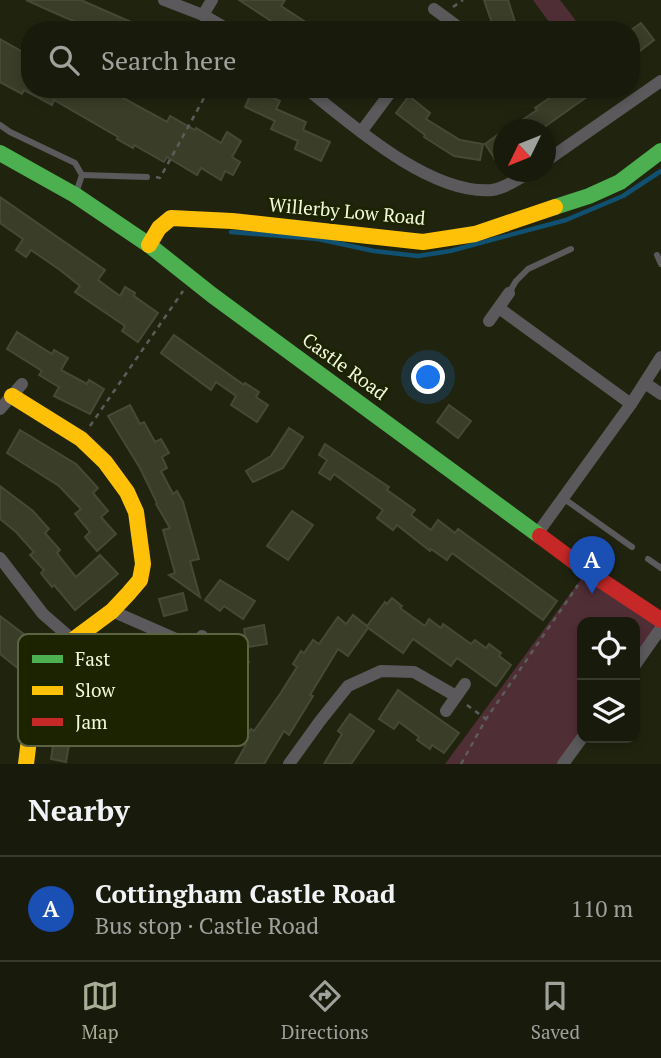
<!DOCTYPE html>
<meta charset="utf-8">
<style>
:root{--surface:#181b0b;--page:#252819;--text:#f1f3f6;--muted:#9fa19d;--line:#36392c;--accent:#a8ae96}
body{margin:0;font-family:"PT Serif",serif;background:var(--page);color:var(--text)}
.controls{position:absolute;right:21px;bottom:21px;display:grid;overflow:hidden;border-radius:14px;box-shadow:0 4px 10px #0003}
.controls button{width:63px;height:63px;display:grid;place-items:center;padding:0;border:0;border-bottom:2px solid var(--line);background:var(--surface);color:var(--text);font:35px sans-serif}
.compass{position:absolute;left:493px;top:119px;width:63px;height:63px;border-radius:50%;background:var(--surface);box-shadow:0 4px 10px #0003;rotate:227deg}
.you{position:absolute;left:429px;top:378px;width:24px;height:24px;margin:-18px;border:5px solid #fff;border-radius:50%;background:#1a73e8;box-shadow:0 0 0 10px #1a73e833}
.badge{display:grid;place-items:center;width:46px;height:46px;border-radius:50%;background:var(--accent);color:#fff;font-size:23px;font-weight:700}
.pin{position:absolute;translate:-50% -58px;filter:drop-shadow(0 2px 4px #0008)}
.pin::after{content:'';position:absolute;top:37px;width:24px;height:21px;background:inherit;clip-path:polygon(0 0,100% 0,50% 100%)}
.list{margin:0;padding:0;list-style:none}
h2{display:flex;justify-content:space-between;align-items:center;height:91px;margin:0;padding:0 28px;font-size:30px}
h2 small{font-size:23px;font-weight:400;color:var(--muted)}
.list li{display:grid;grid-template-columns:46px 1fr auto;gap:21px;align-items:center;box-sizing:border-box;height:105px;padding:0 28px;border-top:2px solid var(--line)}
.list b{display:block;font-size:26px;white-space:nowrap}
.list p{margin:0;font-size:23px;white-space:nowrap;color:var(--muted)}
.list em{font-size:23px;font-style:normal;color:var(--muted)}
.icon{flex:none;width:38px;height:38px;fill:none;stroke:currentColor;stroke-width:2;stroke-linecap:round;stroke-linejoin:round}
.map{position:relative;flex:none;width:661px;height:764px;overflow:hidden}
.search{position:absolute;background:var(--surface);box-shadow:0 4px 10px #0003;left:21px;right:21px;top:21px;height:77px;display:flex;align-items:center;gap:18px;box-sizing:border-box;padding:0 24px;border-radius:28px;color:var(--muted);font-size:26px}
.sheet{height:196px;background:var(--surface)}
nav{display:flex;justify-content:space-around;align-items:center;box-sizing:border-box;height:98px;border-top:2px solid var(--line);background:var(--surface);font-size:19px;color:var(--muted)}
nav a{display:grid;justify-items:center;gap:4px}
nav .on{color:var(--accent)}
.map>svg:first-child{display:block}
</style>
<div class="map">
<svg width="661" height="764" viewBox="0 0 661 764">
<rect width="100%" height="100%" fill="#20240f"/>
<g fill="#502e36">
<polygon points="533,0 560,0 583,30 555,30"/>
<polygon points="587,571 661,620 635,665 635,622 582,622 582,738 563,764 445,764"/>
</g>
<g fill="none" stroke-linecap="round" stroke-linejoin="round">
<polyline stroke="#105071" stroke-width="4.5" points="231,232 318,239 374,251 418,256 450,251 566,220 623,196 661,171"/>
</g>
<g fill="#3a3e28" stroke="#454936" stroke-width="2">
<polygon points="26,0 81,0 149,30 97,30 64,17"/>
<polygon points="239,0 285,0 281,6 318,30 285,30"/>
<polygon points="484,0 508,0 515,22 494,29"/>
<polygon points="641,23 654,40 631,58 631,30"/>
<polygon points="0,39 30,56 30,89 128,89 123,98 167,122 170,116 195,130 196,128 221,143 227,132 241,141 232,157 240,162 233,175 225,171 221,180 201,168 197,175 167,157 164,162 134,145 133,148 117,139 118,137 54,100 52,105 24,90 22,94 0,82"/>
<polygon points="253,89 280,101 276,109 306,122 303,130 330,142 321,161 295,149 298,141 271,129 275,121 245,107"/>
<polygon points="563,89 598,89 540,130 507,130 537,110 535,108"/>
<polygon points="409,96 430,113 426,119 460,140 483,144 480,160 454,156 424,137 425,135 396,113"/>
<polygon points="503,131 503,171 485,144"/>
<polygon points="0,197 105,270 98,280 120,296 125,287 135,293 134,296 158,313 138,342 122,331 125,326 75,292 80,286 60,270 31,250 26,257 16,250 23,239 0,223"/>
<polygon points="17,332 52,354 54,350 68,358 61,370 87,384 89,380 104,389 90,414 54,396 59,387 39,375 42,371 7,349"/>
<polygon points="174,335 244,385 245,383 259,392 256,397 268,405 257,422 231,405 236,396 216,382 211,390 161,353"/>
<polygon points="130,405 140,424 144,422 155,442 161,439 169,453 162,457 167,468 161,471 173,494 177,491 183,502 199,559 190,561 200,597 169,575 175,573 163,530 170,528 156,504 157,503 140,468 108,416"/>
<polygon points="449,405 471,421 458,438 437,422"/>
<polygon points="289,428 303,437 283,468 253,482 246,471 271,456"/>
<polygon points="20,430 76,464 98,488 93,493 108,511 101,517 116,534 97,551 85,537 90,532 75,514 81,509 59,486 7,453"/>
<polygon points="325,444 389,487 387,490 415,510 411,515 431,530 438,520 455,533 458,529 557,601 543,620 452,553 447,560 431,549 430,551 397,525 393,530 377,518 383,510 334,474 330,480 319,473 327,460 319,455"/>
<polygon points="0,486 33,511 49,529 45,533 60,550 57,553 76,577 100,555 118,574 75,610 54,585 52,587 41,573 44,570 30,555 34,552 16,532 0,519"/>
<polygon points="292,511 313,525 288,560 267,546"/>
<polygon points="220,580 255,601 243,619 224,606 220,611 205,600"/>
<polygon points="183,593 187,610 164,616 159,599"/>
<polygon points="392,598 402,606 400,608 425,626 429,619 441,628 443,624 471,644 475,640 486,648 489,644 501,653 499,656 511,665 496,686 457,658 451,666 413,639 403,653 368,628 348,656 338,649 310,695 313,696 289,735 284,731 264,764 235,764 246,745 242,743 251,729 254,731 280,694 297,667 293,664 301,651 304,653 313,640 319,644 338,617 346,624 353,615 367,626 385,602 387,604"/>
<polygon points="0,616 25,635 23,638 40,651 24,673 0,654"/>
<polygon points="264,625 267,644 247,647 244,629"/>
<polygon points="109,644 130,660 121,672 118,670 100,694 102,695 87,713 90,716 70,739 66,762 51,759 58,712 87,674 84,672 93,660 95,662"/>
<polygon points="231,650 249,662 226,697 209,684 223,665 222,664"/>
<polygon points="398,690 459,733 444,753 432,745 430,749 417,740 419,737 399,722 394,729 379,719"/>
<polygon points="350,714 374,731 351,764 324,764 342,734 338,731"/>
</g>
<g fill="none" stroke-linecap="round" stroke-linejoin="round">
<g stroke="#5c5d5a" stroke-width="2.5" stroke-dasharray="5 5" stroke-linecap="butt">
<polyline points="453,7 463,0"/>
<polyline points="156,177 160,178 209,89"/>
<polyline points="90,426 183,291"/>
<polyline points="467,705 486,719"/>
<polyline points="461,764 486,719 578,585"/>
</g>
<g stroke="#5b595c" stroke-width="6">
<polyline points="0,125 10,132 75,163 82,175 76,193"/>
<polyline points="82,175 147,177"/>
<polyline points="657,255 661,264"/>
<polyline points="509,293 516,281 528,269 571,249"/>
<polyline points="563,498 632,547"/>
<polyline points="648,559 661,568"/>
</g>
<g stroke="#5b595c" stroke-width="12">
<polyline points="164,0 203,15 229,30"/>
<polyline points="434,9 461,29"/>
<polyline points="203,15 212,0"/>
<path d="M307,89C353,126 431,195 492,190C505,188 519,179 530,172"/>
<polyline points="361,132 393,89"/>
<polyline points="546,161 661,81"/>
<polyline points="499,308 631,404"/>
<polyline points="489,321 509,293"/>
<polyline points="645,383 661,394"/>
<polyline points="0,409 22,384"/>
<polyline points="537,534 631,404 661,357"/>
<polyline points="0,558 43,614 73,640"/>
<polyline points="112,611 192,646"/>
<polyline points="183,657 202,636"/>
<polyline points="635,665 661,628"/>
<polyline points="446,711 465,684"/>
<polyline points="289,764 320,721 348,686 381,671 414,672 456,696"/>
<polyline points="563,764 582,738"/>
</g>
<g stroke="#4caf50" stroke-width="16">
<polyline points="0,153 75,195 149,245 212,295 540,536"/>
<polyline points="555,207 589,196 620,182 661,151"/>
</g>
<g stroke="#ffc107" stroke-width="16">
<polyline points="149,245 159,228 171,218 232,221 423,242 475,234 555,207"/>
<polyline points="12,396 81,439 105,462 127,492 136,512 143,564 140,580 128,594 112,611 73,640 31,723 26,764"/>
</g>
<polyline stroke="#c62828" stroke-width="16" points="540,536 587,571 661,620"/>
</g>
<g text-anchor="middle" stroke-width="6" stroke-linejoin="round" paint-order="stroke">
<g font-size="19" fill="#f1f9de" stroke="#1c2300">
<text transform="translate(347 211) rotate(5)" y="7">Willerby Low Road</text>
<text transform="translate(345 366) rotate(36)" y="7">Castle Road</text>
</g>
</g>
<rect x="18" y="634" width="230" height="112" rx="10" fill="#1c2300" stroke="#5c6343" stroke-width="2"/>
<rect x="32" y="655" width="31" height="8" fill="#4caf50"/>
<rect x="32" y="686" width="31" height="9" fill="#ffc107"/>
<rect x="32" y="718" width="31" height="8" fill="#c62828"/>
<g font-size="19" fill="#f1f9de">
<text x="75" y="666">Fast</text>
<text x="75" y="697">Slow</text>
<text x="75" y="729">Jam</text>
</g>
</svg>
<div class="controls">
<button><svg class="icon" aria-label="locate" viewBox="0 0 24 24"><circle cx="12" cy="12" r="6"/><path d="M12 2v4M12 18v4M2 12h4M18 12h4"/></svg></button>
<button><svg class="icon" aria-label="layers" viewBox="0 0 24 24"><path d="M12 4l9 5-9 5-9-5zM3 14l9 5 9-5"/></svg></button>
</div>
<svg class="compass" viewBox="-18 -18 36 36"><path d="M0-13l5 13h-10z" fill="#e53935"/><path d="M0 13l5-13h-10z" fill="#9fa19d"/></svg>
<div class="you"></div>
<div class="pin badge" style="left:592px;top:594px;background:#1a4fb4">A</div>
<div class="search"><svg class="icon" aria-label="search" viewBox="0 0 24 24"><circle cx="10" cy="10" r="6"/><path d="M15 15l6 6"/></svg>Search here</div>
</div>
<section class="sheet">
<h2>Nearby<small></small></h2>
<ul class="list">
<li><span class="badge" style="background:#1a4fb4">A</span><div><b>Cottingham Castle Road</b><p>Bus stop · Castle Road</p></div><em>110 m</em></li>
</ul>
</section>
<nav>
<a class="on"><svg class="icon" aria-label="map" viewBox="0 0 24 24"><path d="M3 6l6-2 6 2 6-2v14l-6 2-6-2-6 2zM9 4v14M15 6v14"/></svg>Map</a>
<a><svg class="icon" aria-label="directions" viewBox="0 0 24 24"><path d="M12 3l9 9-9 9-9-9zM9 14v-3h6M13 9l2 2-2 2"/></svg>Directions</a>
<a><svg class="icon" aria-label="saved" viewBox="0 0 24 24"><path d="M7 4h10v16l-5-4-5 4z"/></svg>Saved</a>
</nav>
